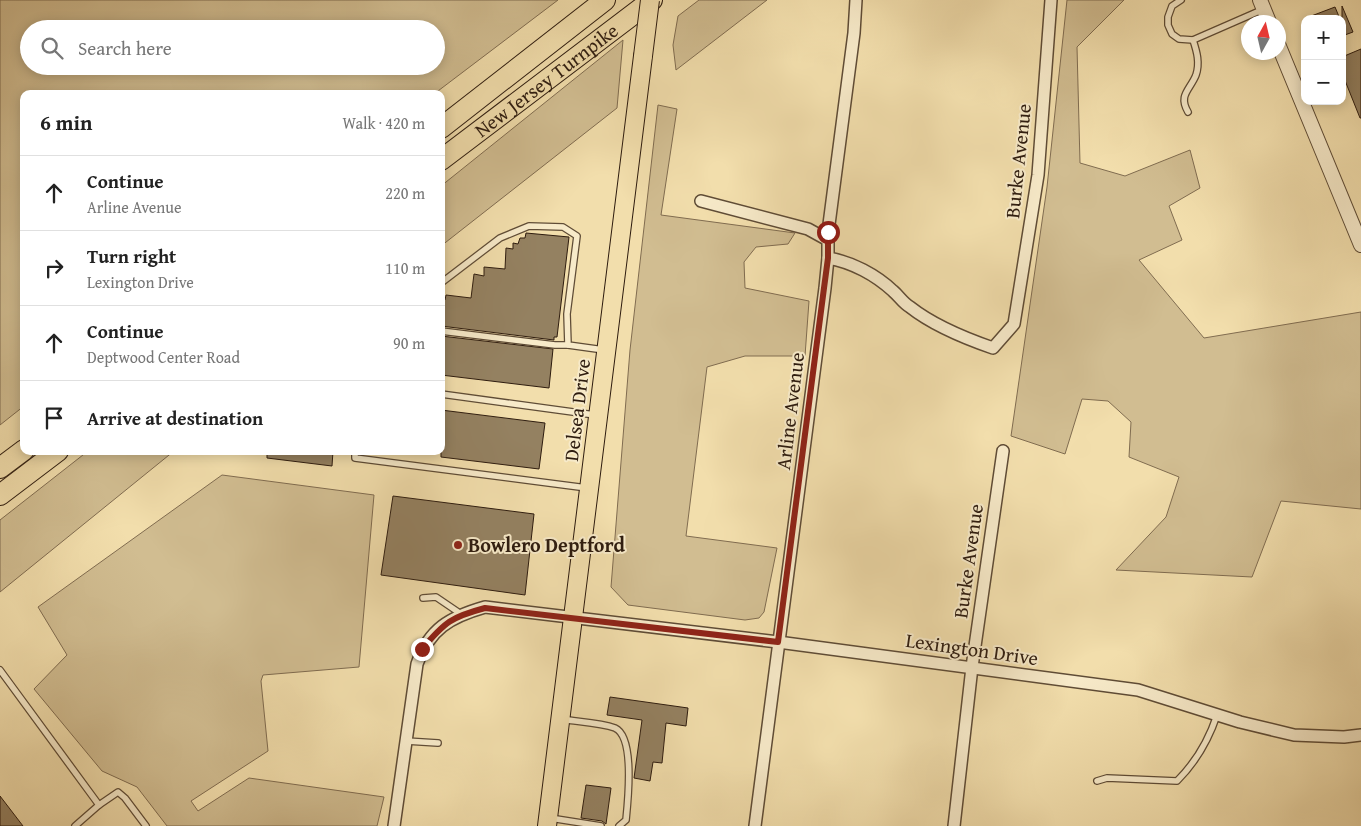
<!DOCTYPE html>
<meta charset="utf-8">
<style>
:root{--surface:#fff;--page:#f6f6f6;--text:#222;--muted:#767676;--line:#e0e0e0}
body{margin:0;font-family:"Gentium Book Plus",serif;background:var(--page);color:var(--text)}
.controls{position:absolute;right:15px;top:15px;display:grid;overflow:hidden;border-radius:10px;box-shadow:0 2px 12px #0003}
.controls button{width:45px;height:45px;display:grid;place-items:center;padding:0;border:0;border-bottom:1px solid var(--line);background:var(--surface);color:var(--text);font:25px sans-serif}
.compass{position:absolute;left:1241px;top:15px;width:45px;height:45px;border-radius:50%;background:var(--surface);box-shadow:0 2px 12px #0003;rotate:8deg}
.stop{position:absolute;width:15px;height:15px;margin:-11px;border:4px solid #8f2418;border-radius:50%;background:#fff}
.stop.end{background:#8f2418;border-color:#fff;box-shadow:0 1px 5px #0008}
.list{margin:0;padding:0;list-style:none}
h2{display:flex;justify-content:space-between;align-items:center;height:65px;margin:0;padding:0 20px;font-size:21px}
h2 small{font-size:16px;font-weight:400;color:var(--muted)}
.list li{display:grid;grid-template-columns:32px 1fr auto;gap:15px;align-items:center;box-sizing:border-box;height:75px;padding:0 20px;border-top:1px solid var(--line)}
.list b{display:block;font-size:19px;white-space:nowrap}
.list p{margin:0;font-size:16px;white-space:nowrap;color:var(--muted)}
.list em{font-size:16px;font-style:normal;color:var(--muted)}
.icon{flex:none;width:28px;height:28px;fill:none;stroke:currentColor;stroke-width:2;stroke-linecap:round;stroke-linejoin:round}
.map{position:relative;flex:none;width:1361px;height:826px;overflow:hidden}
.search{position:absolute;background:var(--surface);box-shadow:0 2px 12px #0003;left:20px;top:20px;width:425px;height:55px;display:flex;align-items:center;gap:12px;box-sizing:border-box;padding:0 18px;border-radius:28px;color:var(--muted);font-size:19px}
.panel{position:absolute;background:var(--surface);box-shadow:0 2px 12px #0003;left:20px;top:90px;width:425px;height:365px;border-radius:10px}
.map>svg:first-child{display:block}
</style>
<div class="map">
<svg width="1361" height="826" viewBox="0 0 1361 826">
<rect width="100%" height="100%" fill="#f2deac"/>
<filter id="stains"><feTurbulence type="fractalNoise" baseFrequency=".004" numOctaves="4"/><feColorMatrix values="0 0 0 0 .2 0 0 0 0 .09 0 0 0 0 .02 0 0 0 .5 -.17"/></filter>
<radialGradient id="worn" r=".72"><stop offset=".6" stop-color="#630" stop-opacity="0"/><stop offset="1" stop-color="#630" stop-opacity=".3"/></radialGradient>
<g fill="#d1bd91" stroke="#806c50" fill-rule="evenodd">
<path d="M0,0H558L434,94H24V406L0,425ZM29,29H436V66H29Z"/>
<polygon points="699,0 767,0 676,70 673,45 678,16"/>
<polygon points="1067,0 1124,0 1077,47 1080,163 1125,176 1190,150 1200,188 1169,206 1182,240 1139,260 1204,338 1361,312 1361,509 1281,501 1252,577 1116,570 1166,517 1179,477 1129,457 1131,422 1108,401 1082,399 1065,454 1011,436 1047,187"/>
<polygon points="623,40 617,108 441,246 441,186"/>
<polygon points="658,105 677,109 661,215 795,233 788,244 756,247 744,262 745,288 809,301 805,356 745,356 707,367 686,536 777,548 764,612 759,618 745,620 628,605 611,587 630,350"/>
<polygon points="88,451 174,451 0,592 0,520"/>
<polygon points="222,475 374,495 359,667 263,675 261,681 268,751 191,801 198,811 249,778 384,797 377,826 167,826 137,787 102,771 34,689 67,655 38,607"/>
</g>
<g fill="#948161" stroke="#2e1c0f">
<polygon points="1342,6 1353,32 1342,36"/>
<polygon points="1335,7 1340,19 1306,19 1306,18"/>
<polygon points="1361,49 1361,118 1360,118 1342,73 1342,57"/>
<polygon points="526,233 569,237 557,337 554,337 554,340 441,326 441,300 445,300 446,295 471,298 474,274 484,276 484,267 505,269 506,248 513,249 513,243 518,244 520,238 525,238"/>
<polygon points="441,336 553,349 549,388 441,375"/>
<polygon points="441,410 545,423 539,469 441,457"/>
<polygon points="267,451 333,451 332,466 267,458"/>
<polygon points="393,496 534,514 525,595 381,575"/>
<polygon points="610,697 688,708 686,726 666,723 662,763 653,762 650,781 634,778 642,720 607,715"/>
<polygon points="586,785 611,788 606,824 602,821 581,818"/>
<polygon points="0,796 23,826 0,826"/>
</g>
<g fill="none" stroke-linecap="round" stroke-linejoin="round">
<g stroke="#5f4c36" stroke-width="8">
<g id="service">
<polyline points="1181,0 1172,6 1168,17 1168,25 1172,34 1179,39 1193,40 1264,9"/>
<path d="M1188,112C1178,95 1190,90 1196,75C1200,63 1197,52 1193,40"/>
<polyline points="441,283 500,238 529,226 563,227 577,236 567,314 568,345 604,350"/>
<polyline points="441,331 555,345 568,345"/>
<polyline points="441,394 595,415"/>
<polyline points="355,451 355,458 587,488"/>
<polyline points="423,598 436,597 461,614"/>
<polyline points="0,670 99,805"/>
<path d="M561,719C578,722 599,722 615,728C635,737 628,800 626,820L619,826"/>
<polyline points="406,741 438,743"/>
<path d="M1097,781L1107,778L1177,781C1195,763 1209,739 1217,715"/>
<polyline points="550,818 601,826"/>
<polyline points="75,826 99,805 118,792 125,798 146,826"/>
</g>
</g>
<g stroke="#5f4c36" stroke-width="14">
<g id="minor">
<polyline points="701,201 808,229 828,240"/>
<path d="M828,258C852,262 876,275 893,291C899,296 903,303 910,307C934,326 964,338 993,348L1014,324L1038,175L1051,0"/>
<path d="M394,826L417,664C429,629 450,617 485,607L778,642L1138,690L1240,722L1294,735L1344,737L1361,735"/>
<polyline points="755,826 825,288 828,258 828,232 854,33 856,0"/>
<polyline points="954,826 972,667 1003,451"/>
</g>
</g>
<g stroke="#5f4c36" stroke-width="16">
<g id="tertiary">
<polyline points="1260,0 1269,22"/>
<polyline points="1278,44 1361,245"/>
</g>
</g>
<g stroke="#2e1c0f" stroke-width="20">
<polyline id="primary" points="547,826 643,56"/>
</g>
<g stroke="#2e1c0f" stroke-width="22">
<g id="motorway">
<polyline points="441,128 605,0"/>
<path id="s1" d="M441,160L652,0"/>
<polyline points="0,468 24,450"/>
<polyline points="0,495 58,451"/>
</g>
</g>
<use href="#service" stroke="#f7eac9" stroke-width="5.5"/>
<use href="#minor" stroke="#f7eac9" stroke-width="11"/>
<use href="#tertiary" stroke="#f7eac9" stroke-width="14"/>
<use href="#primary" stroke="#f2deac" stroke-width="18"/>
<use href="#motorway" stroke="#f2deac" stroke-width="20"/>
<g stroke="#2e1c0f" stroke-width="20" stroke-linecap="butt">
<polyline id="primary-bridge" points="643,56 650,0"/>
</g>
<use href="#primary-bridge" stroke="#f2deac" stroke-width="18"/>
</g>
<g fill="none" stroke-linecap="round" stroke-linejoin="round">
<path stroke="#8f2418" stroke-width="6" d="M422,649C445,622 451,617 485,608L778,642L824,288L828,258V232"/>
</g>
<circle fill="#8f2418" stroke="#f7eac9" stroke-width="2" cx="458" cy="545" r="5"/>
<g text-anchor="middle" stroke-width="4" stroke-linejoin="round" paint-order="stroke">
<g font-size="20" fill="#2e1c0f" stroke="#f7eac9">
<text dy="7" stroke="none"><textPath href="#s1" startOffset="132">New Jersey Turnpike</textPath></text>
<text transform="translate(1018 161) rotate(-84)" y="7">Burke Avenue</text>
<text transform="translate(577 410) rotate(-83)" y="7">Delsea Drive</text>
<text transform="translate(790 411) rotate(-83)" y="7">Arline Avenue</text>
<text transform="translate(968 561) rotate(-82)" y="7">Burke Avenue</text>
<text transform="translate(972 649) rotate(8)" y="7">Lexington Drive</text>
</g>
<g font-size="20" font-weight="bold" fill="#2e1c0f" stroke="#f7eac9" text-anchor="start">
<text x="468" y="552">Bowlero Deptford</text>
</g>
</g>
<rect width="100%" height="100%" filter="url(#stains)"/>
<rect width="100%" height="100%" fill="url(#worn)"/>
</svg>
<div class="controls">
<button>+</button>
<button>−</button>
</div>
<svg class="compass" viewBox="-18 -18 36 36"><path d="M0-13l5 13h-10z" fill="#e53935"/><path d="M0 13l5-13h-10z" fill="#767676"/></svg>
<div class="stop" style="left:828px;top:232px"></div>
<div class="stop end" style="left:422px;top:649px"></div>
<div class="search"><svg class="icon" aria-label="search" viewBox="0 0 24 24"><circle cx="10" cy="10" r="6"/><path d="M15 15l6 6"/></svg>Search here</div>
<section class="panel">
<h2>6 min<small>Walk · 420 m</small></h2>
<ul class="list">
<li><svg class="icon" aria-label="ahead" viewBox="0 0 24 24"><path d="M12 20V5M6 11l6-6 6 6"/></svg><div><b>Continue</b><p>Arline Avenue</p></div><em>220 m</em></li>
<li><svg class="icon" aria-label="right" viewBox="0 0 24 24"><path d="M7 20v-9h11M14 6l5 5-5 5"/></svg><div><b>Turn right</b><p>Lexington Drive</p></div><em>110 m</em></li>
<li><svg class="icon" aria-label="ahead" viewBox="0 0 24 24"><path d="M12 20V5M6 11l6-6 6 6"/></svg><div><b>Continue</b><p>Deptwood Center Road</p></div><em>90 m</em></li>
<li><svg class="icon" aria-label="arrive" viewBox="0 0 24 24"><path d="M6 21V4h12l-3 4 3 4H6"/></svg><div><b>Arrive at destination</b></div></li>
</ul>
</section>
</div>
